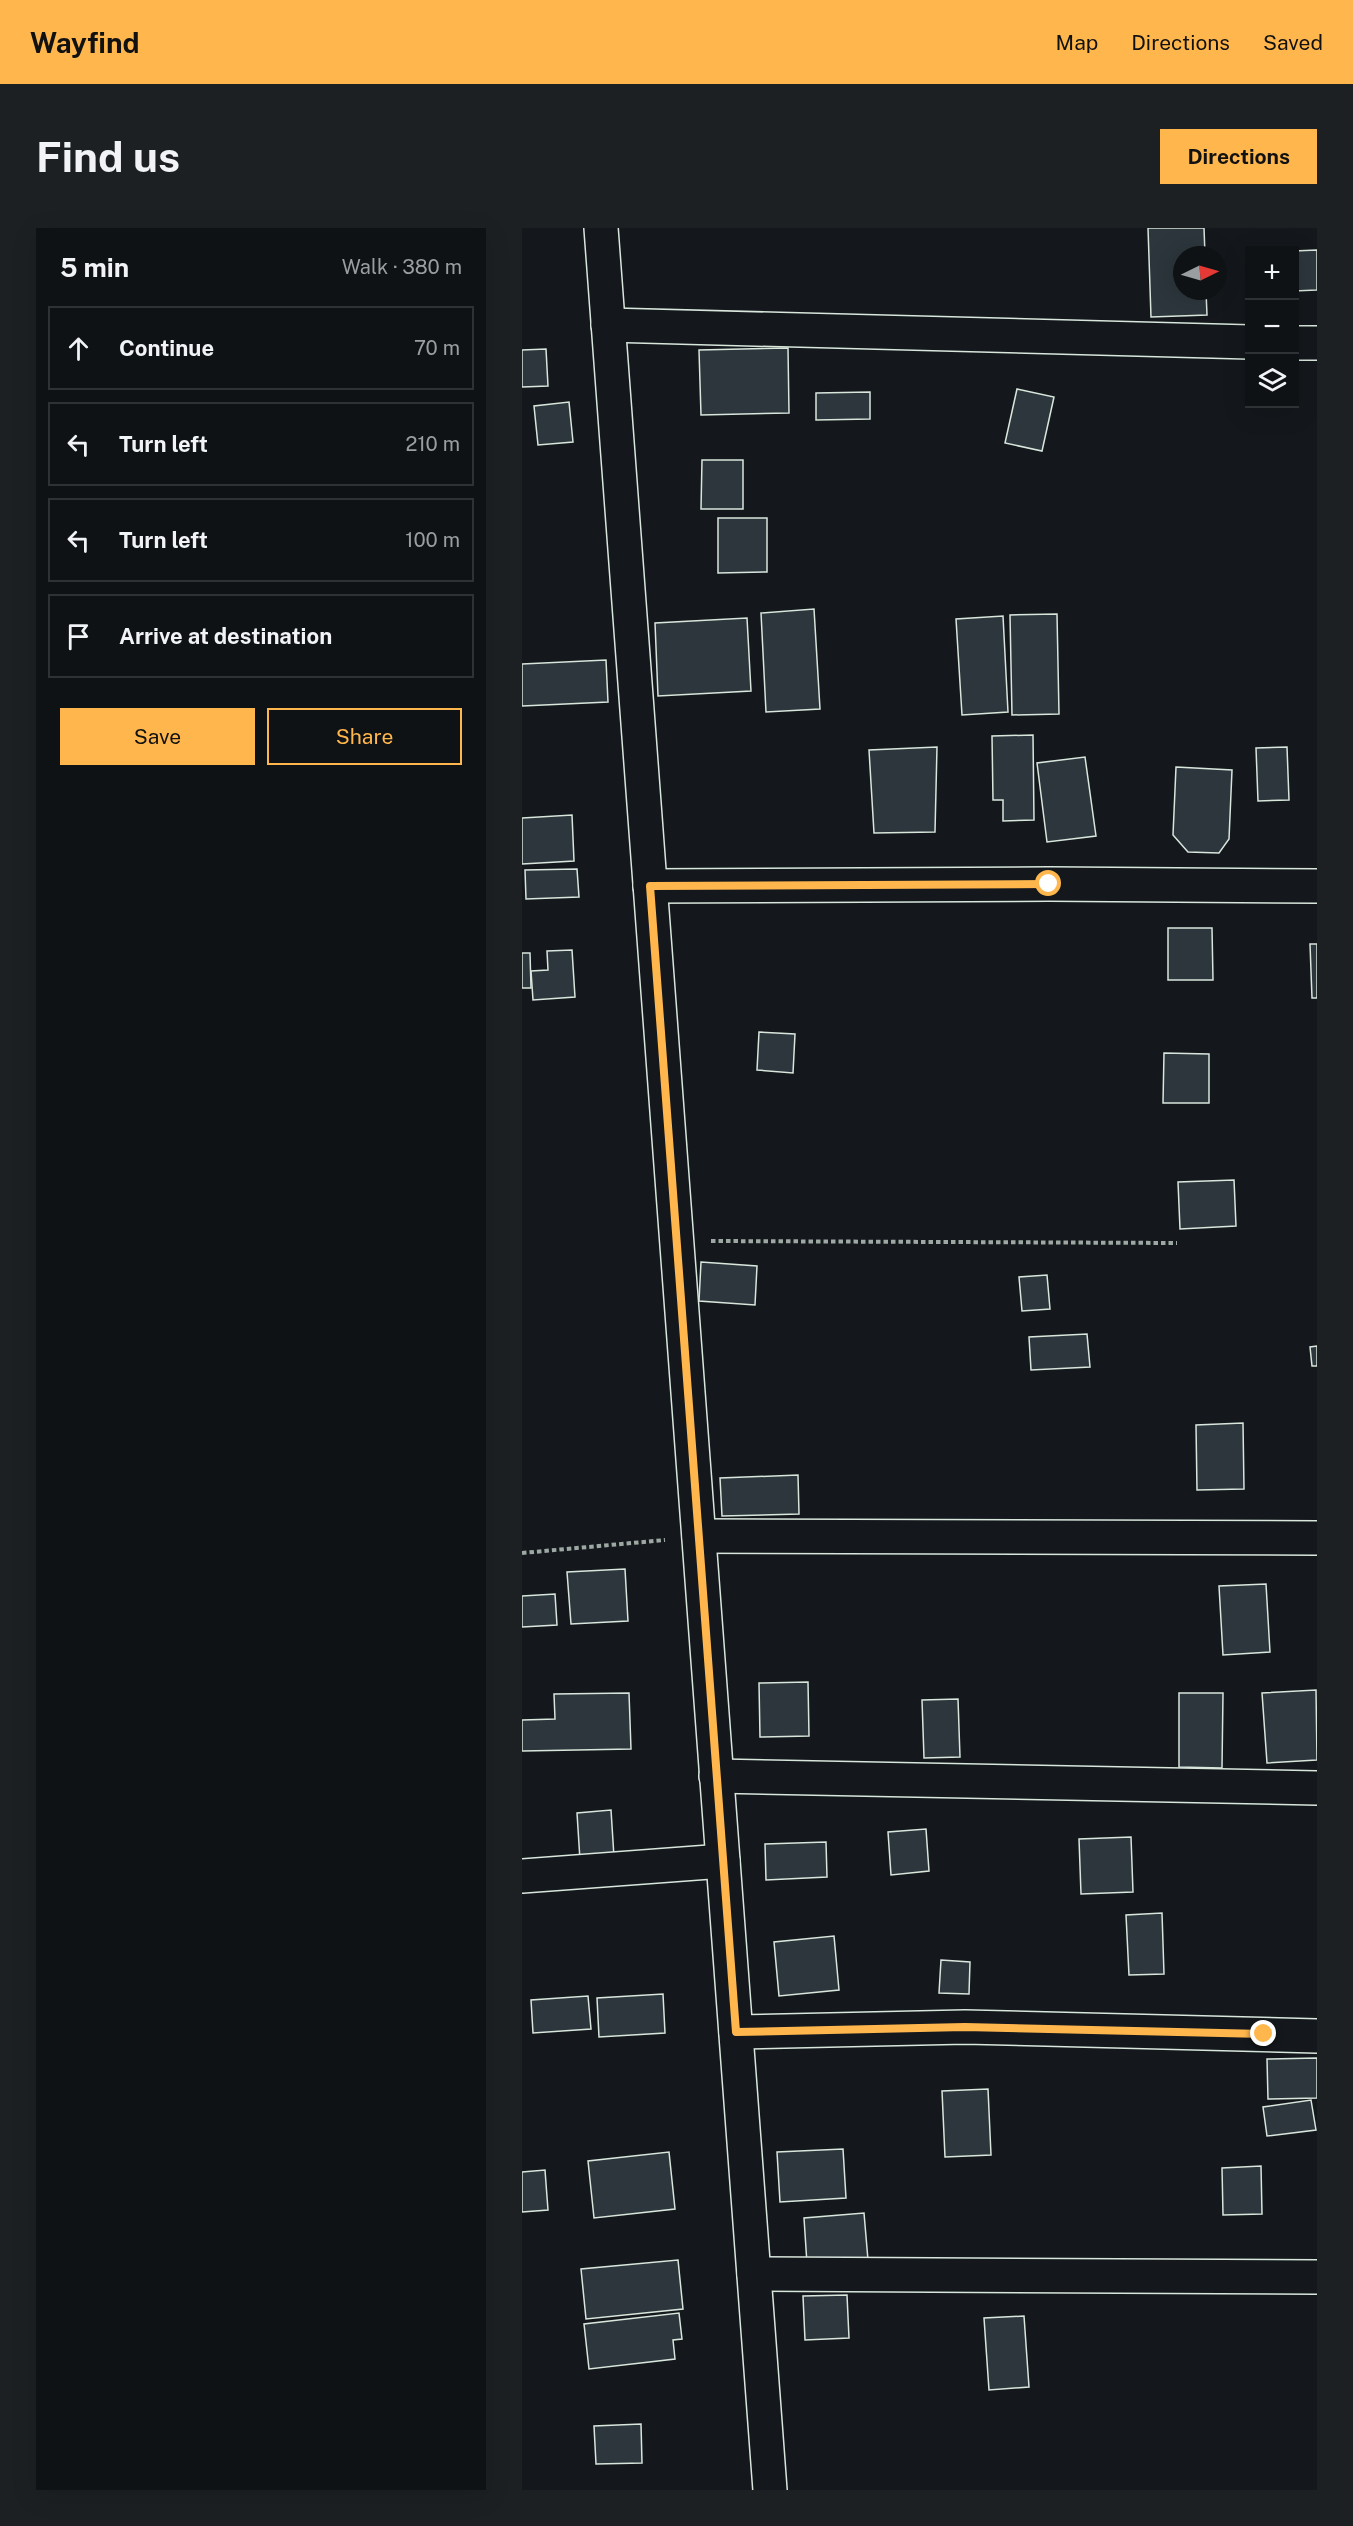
<!DOCTYPE html>
<meta charset="utf-8">
<style>
:root{--surface:#0f1215;--page:#1d2022;--text:#f1f3f6;--muted:#9b9ea0;--line:#2f3234;--accent:#ffb74d}
body{margin:0;font-family:"Public Sans",sans-serif;background:var(--page);color:var(--text)}
.controls{position:absolute;right:18px;top:18px;display:grid;overflow:hidden;border-radius:0px;box-shadow:0 6px 24px #0002}
.controls button{width:54px;height:54px;display:grid;place-items:center;padding:0;border:0;border-bottom:2px solid var(--line);background:var(--surface);color:var(--text);font:30px sans-serif}
.compass{position:absolute;left:651px;top:18px;width:54px;height:54px;border-radius:50%;background:var(--surface);box-shadow:0 6px 24px #0002;rotate:85deg}
.stop{position:absolute;width:18px;height:18px;margin:-14px;border:4px solid #ffb74d;border-radius:50%;background:#fff}
.stop.end{background:#ffb74d;border-color:#fff;box-shadow:0 2px 6px #0008}
.list{margin:0;padding:0;list-style:none}
h2{display:flex;justify-content:space-between;align-items:center;height:78px;margin:0;padding:0 24px;font-size:26px}
h2 small{font-size:20px;font-weight:400;color:var(--muted)}
.list li{display:grid;grid-template-columns:39px 1fr auto;gap:18px;align-items:center;box-sizing:border-box;height:84px;margin:0 12px 12px;padding:0 12px;border:2px solid var(--line);border-radius:0px}
.list b{display:block;font-size:22px;white-space:nowrap}
.list em{font-size:20px;font-style:normal;color:var(--muted)}
.actions{display:flex;gap:12px;padding:18px 24px}
.actions a{flex:1;padding:14px 0;border:2px solid var(--accent);border-radius:0px;text-align:center;font-size:21px;color:var(--accent)}
.actions .main{background:var(--accent);color:#111}
.icon{flex:none;width:33px;height:33px;fill:none;stroke:currentColor;stroke-width:2;stroke-linecap:round;stroke-linejoin:round}
.map{position:relative;flex:none;width:795px;height:2262px;overflow:hidden;border-radius:0px}
header{display:flex;align-items:center;gap:36px;box-sizing:border-box;height:84px;padding:0 30px;background:var(--accent);color:#111}
header strong{font-size:28px}
nav{display:flex;gap:33px;margin-inline-start:auto;font-size:21px}
.intro{display:flex;align-items:center;justify-content:space-between;box-sizing:border-box;height:144px;padding:0 36px}
h1{margin:0;font-size:42px}
.button{padding:15px 27px;border-radius:0px;background:var(--accent);color:#111;font-size:21px;font-weight:700}
main{display:flex;gap:36px;padding:0 36px}
aside{flex:1;background:var(--surface);border-radius:0px;box-shadow:0 6px 24px #0002}
.map>svg:first-child{display:block}
</style>
<header>
<strong>Wayfind</strong>
<nav><a>Map</a><a>Directions</a><a>Saved</a></nav>
</header>
<div class="intro"><h1>Find us</h1><a class="button">Directions</a></div>
<main>
<aside>
<h2>5 min<small>Walk · 380 m</small></h2>
<ul class="list">
<li><svg class="icon" aria-label="ahead" viewBox="0 0 24 24"><path d="M12 20V5M6 11l6-6 6 6"/></svg><div><b>Continue</b></div><em>70 m</em></li>
<li><svg class="icon" aria-label="left" viewBox="0 0 24 24"><path d="M17 20v-9H6M10 6l-5 5 5 5"/></svg><div><b>Turn left</b></div><em>210 m</em></li>
<li><svg class="icon" aria-label="left" viewBox="0 0 24 24"><path d="M17 20v-9H6M10 6l-5 5 5 5"/></svg><div><b>Turn left</b></div><em>100 m</em></li>
<li><svg class="icon" aria-label="arrive" viewBox="0 0 24 24"><path d="M6 21V4h12l-3 4 3 4H6"/></svg><div><b>Arrive at destination</b></div></li>
</ul>
<div class="actions"><a class="main">Save</a><a>Share</a></div>
</aside>
<div class="map">
<svg width="795" height="2262" viewBox="0 0 795 2262">
<rect width="100%" height="100%" fill="#14181c"/>
<g fill="#2c363c" stroke="#d8e6dc" stroke-width="1.5">
<polygon points="626,0 682,0 683,27 660,27 660,63 684,63 685,87 629,89"/>
<polygon points="795,22 795,62 772,63 772,23"/>
<polygon points="266,120 267,185 179,187 177,122"/>
<polygon points="24,121 26,158 0,159 0,122"/>
<polygon points="495,161 532,169 520,223 483,215"/>
<polygon points="348,164 348,191 294,192 294,165"/>
<polygon points="47,174 51,214 16,217 12,178"/>
<polygon points="180,232 221,232 221,281 179,281"/>
<polygon points="196,290 245,290 245,344 196,345"/>
<polygon points="292,381 298,481 244,484 239,385"/>
<polygon points="535,386 537,486 490,487 488,387"/>
<polygon points="481,388 486,484 440,487 434,391"/>
<polygon points="225,390 229,463 136,468 133,395"/>
<polygon points="84,432 86,474 0,478 0,436"/>
<polygon points="511,507 512,592 481,593 481,572 471,572 470,508"/>
<polygon points="415,519 413,604 352,605 347,522"/>
<polygon points="765,519 767,572 736,573 734,520"/>
<polygon points="563,529 574,608 525,614 515,535"/>
<polygon points="654,539 710,542 707,611 697,625 666,624 651,607"/>
<polygon points="50,587 52,633 0,636 0,590"/>
<polygon points="55,641 57,669 4,671 3,642"/>
<polygon points="646,700 690,700 691,752 646,752"/>
<polygon points="788,716 795,716 795,770 790,770"/>
<polygon points="50,722 53,769 11,772 9,743 26,742 25,723"/>
<polygon points="0,725 8,725 9,760 0,760"/>
<polygon points="237,804 273,806 271,845 235,842"/>
<polygon points="642,825 687,826 687,875 641,875"/>
<polygon points="712,952 714,998 658,1001 656,954"/>
<polygon points="179,1034 235,1038 233,1077 177,1073"/>
<polygon points="525,1047 528,1081 500,1083 497,1049"/>
<polygon points="565,1106 568,1139 509,1142 507,1109"/>
<polygon points="795,1118 795,1138 790,1138 788,1119"/>
<polygon points="721,1195 722,1261 675,1262 674,1197"/>
<polygon points="276,1247 277,1286 200,1288 198,1250"/>
<polygon points="103,1341 106,1393 49,1396 45,1344"/>
<polygon points="744,1356 748,1424 701,1427 697,1358"/>
<polygon points="33,1366 35,1397 0,1399 0,1368"/>
<polygon points="286,1454 287,1508 238,1509 237,1455"/>
<polygon points="794,1462 795,1532 745,1535 740,1465"/>
<polygon points="107,1465 109,1521 0,1523 0,1492 33,1491 32,1466"/>
<polygon points="657,1465 701,1465 700,1540 657,1539"/>
<polygon points="436,1471 438,1529 402,1530 400,1472"/>
<polygon points="89,1582 92,1629 58,1632 55,1585"/>
<polygon points="404,1601 407,1643 369,1647 366,1604"/>
<polygon points="609,1609 611,1664 559,1666 557,1611"/>
<polygon points="304,1614 305,1649 244,1652 243,1616"/>
<polygon points="640,1685 642,1746 607,1747 604,1687"/>
<polygon points="312,1708 317,1762 257,1768 252,1714"/>
<polygon points="419,1732 448,1734 447,1766 417,1765"/>
<polygon points="141,1766 143,1805 77,1809 75,1770"/>
<polygon points="66,1768 69,1801 11,1805 9,1772"/>
<polygon points="795,1830 795,1870 746,1871 745,1831"/>
<polygon points="466,1861 469,1927 423,1929 420,1863"/>
<polygon points="789,1872 794,1902 745,1908 741,1879"/>
<polygon points="321,1921 324,1970 258,1974 255,1924"/>
<polygon points="147,1924 153,1981 72,1990 66,1933"/>
<polygon points="739,1938 740,1986 701,1987 700,1940"/>
<polygon points="23,1942 26,1982 0,1984 0,1944"/>
<polygon points="342,1985 346,2032 285,2036 282,1990"/>
<polygon points="156,2032 161,2081 64,2091 59,2041"/>
<polygon points="325,2067 327,2110 283,2112 281,2068"/>
<polygon points="157,2085 160,2111 151,2112 153,2131 67,2141 62,2096"/>
<polygon points="502,2088 507,2159 467,2162 462,2090"/>
<polygon points="119,2196 120,2235 74,2236 72,2198"/>
</g>
<g fill="none" stroke-linecap="round" stroke-linejoin="round">
<g stroke="#d8e6dc" stroke-width="36">
<g id="street">
<polyline points="79,0 248,2262"/>
<polyline points="86,97 728,114"/>
<polyline points="772,115 795,115"/>
<polyline points="128,658 527,656 795,658"/>
<polyline points="177,1308 795,1310"/>
<polyline points="194,1548 795,1560"/>
<polyline points="0,1648 201,1633"/>
<polyline points="214,1804 443,1799 795,1808"/>
<polyline points="232,2046 795,2049"/>
</g>
</g>
<g stroke="#9da8a2" stroke-width="4" stroke-dasharray="4.5 3" stroke-linecap="butt">
<polyline points="189,1013 655,1015"/>
<polyline points="0,1325 143,1312"/>
</g>
<use href="#street" stroke="#14181c" stroke-width="33"/>
</g>
<g fill="none" stroke-linecap="round" stroke-linejoin="round">
<polyline stroke="#ffb74d" stroke-width="8" points="527,656 128,658 214,1804 443,1799 742,1806"/>
</g>
</svg>
<div class="controls">
<button>+</button>
<button>−</button>
<button><svg class="icon" aria-label="layers" viewBox="0 0 24 24"><path d="M12 4l9 5-9 5-9-5zM3 14l9 5 9-5"/></svg></button>
</div>
<svg class="compass" viewBox="-18 -18 36 36"><path d="M0-13l5 13h-10z" fill="#e53935"/><path d="M0 13l5-13h-10z" fill="#9b9ea0"/></svg>
<div class="stop" style="left:527px;top:656px"></div>
<div class="stop end" style="left:742px;top:1806px"></div>
</div>
</main>
